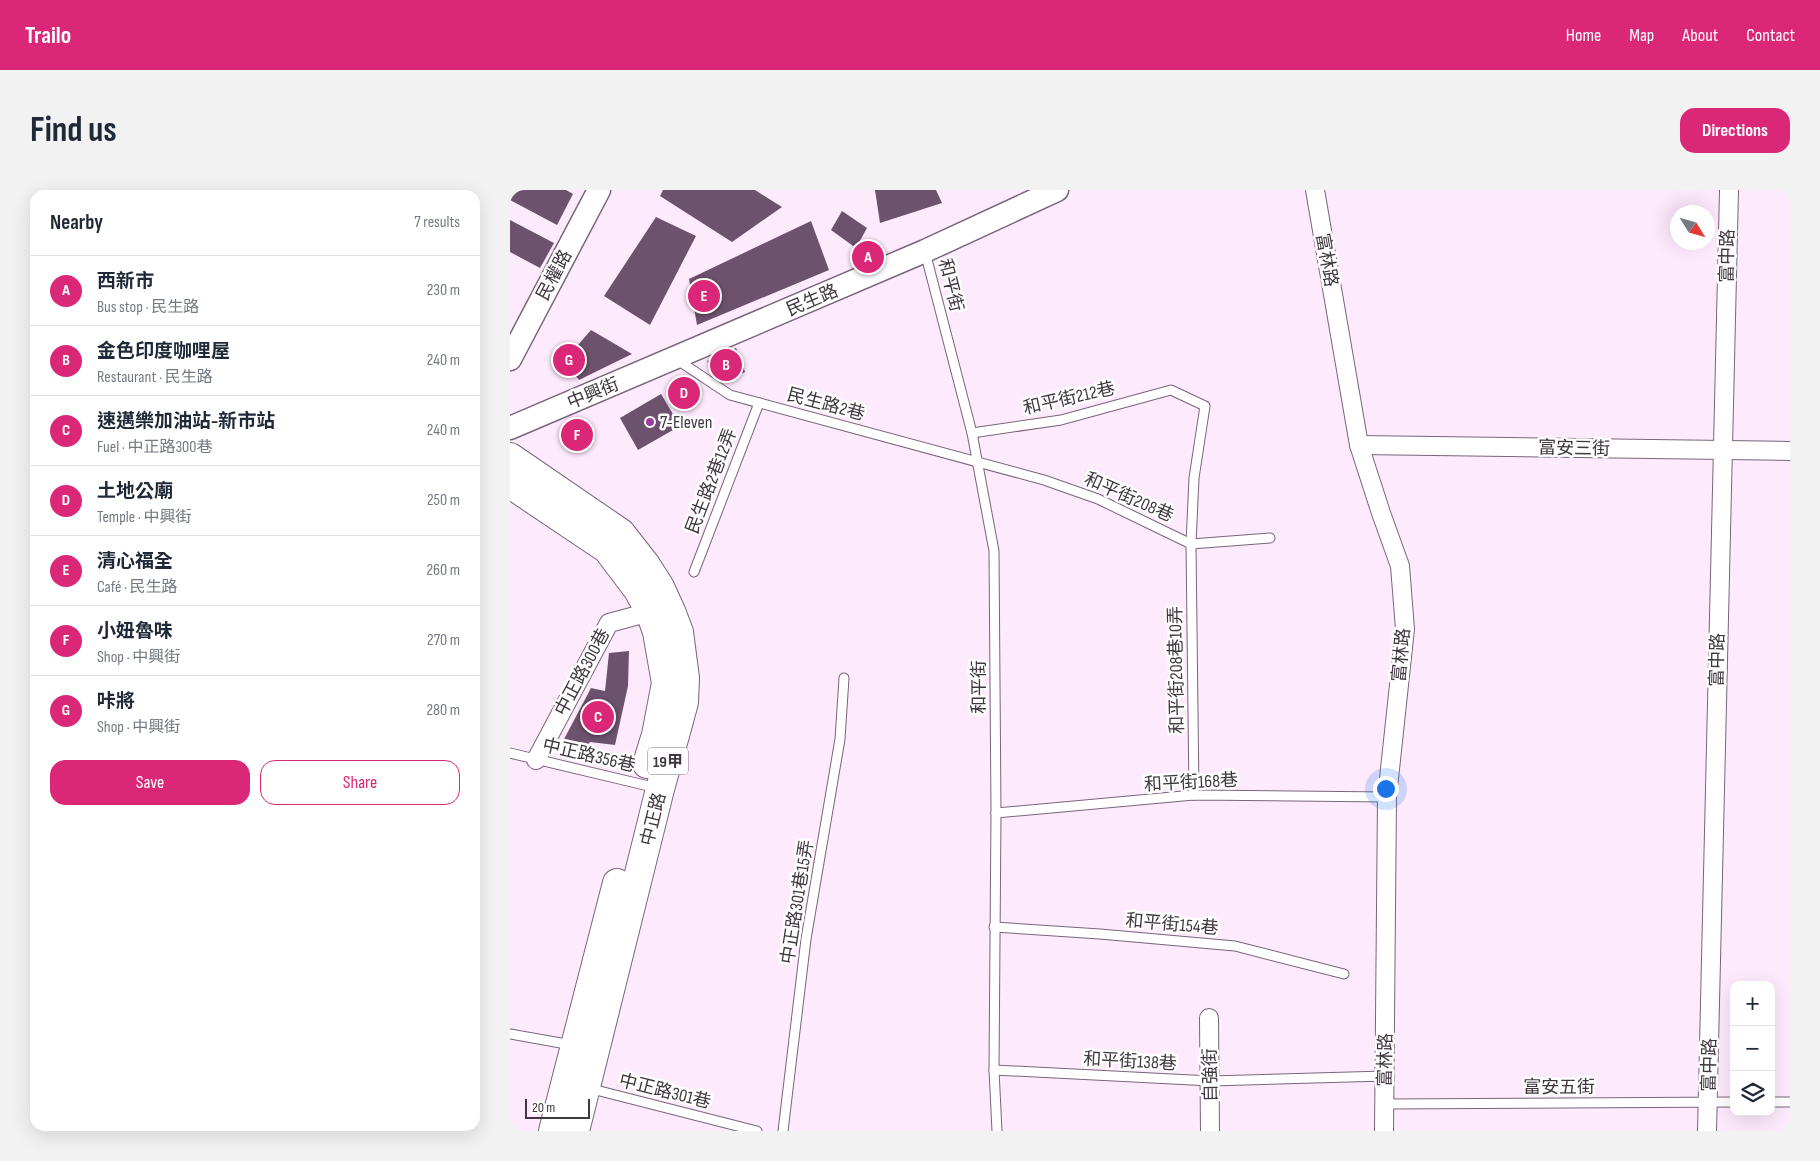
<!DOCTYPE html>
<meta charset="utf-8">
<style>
:root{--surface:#fff;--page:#f2f2f3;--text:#1f2937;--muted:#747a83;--line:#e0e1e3;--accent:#db2777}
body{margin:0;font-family:"Sofia Sans Condensed","Noto Sans TC",sans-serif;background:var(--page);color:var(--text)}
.controls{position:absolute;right:15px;bottom:15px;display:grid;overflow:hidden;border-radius:10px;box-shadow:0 5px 20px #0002}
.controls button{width:45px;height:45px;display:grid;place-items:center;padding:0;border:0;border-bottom:1px solid var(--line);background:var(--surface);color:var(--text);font:25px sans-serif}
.compass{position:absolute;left:1160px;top:15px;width:45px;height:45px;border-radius:50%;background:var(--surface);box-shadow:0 5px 20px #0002;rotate:127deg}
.scale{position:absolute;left:15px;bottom:12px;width:65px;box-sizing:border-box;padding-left:5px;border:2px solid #403740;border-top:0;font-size:14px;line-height:18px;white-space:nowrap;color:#403740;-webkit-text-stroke:4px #fefefe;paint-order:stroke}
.you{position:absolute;left:875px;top:598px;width:18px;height:18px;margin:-12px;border:4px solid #fff;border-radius:50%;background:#1a73e8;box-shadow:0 0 0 8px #1a73e833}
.badge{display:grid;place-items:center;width:32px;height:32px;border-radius:50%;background:var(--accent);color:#fff;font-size:16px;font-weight:700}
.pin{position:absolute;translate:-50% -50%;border:2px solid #fff;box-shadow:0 1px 5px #0006}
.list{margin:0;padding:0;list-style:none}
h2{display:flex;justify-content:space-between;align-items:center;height:65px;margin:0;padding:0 20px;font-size:21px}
h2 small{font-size:16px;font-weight:400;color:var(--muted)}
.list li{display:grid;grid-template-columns:32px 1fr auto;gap:15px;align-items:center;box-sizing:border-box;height:70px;padding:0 20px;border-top:1px solid var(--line)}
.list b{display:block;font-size:19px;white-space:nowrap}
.list p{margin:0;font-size:16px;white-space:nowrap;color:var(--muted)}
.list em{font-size:16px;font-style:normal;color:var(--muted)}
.actions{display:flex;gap:10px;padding:15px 20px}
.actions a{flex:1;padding:11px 0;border:1px solid var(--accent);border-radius:15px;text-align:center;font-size:18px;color:var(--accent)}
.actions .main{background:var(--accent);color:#fff}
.icon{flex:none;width:28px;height:28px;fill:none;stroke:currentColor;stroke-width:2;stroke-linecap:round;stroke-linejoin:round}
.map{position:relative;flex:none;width:1280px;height:941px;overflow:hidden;border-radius:15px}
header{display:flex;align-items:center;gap:30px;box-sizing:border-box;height:70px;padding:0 25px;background:var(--accent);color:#fff}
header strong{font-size:24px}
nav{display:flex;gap:28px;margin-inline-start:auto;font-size:18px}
.intro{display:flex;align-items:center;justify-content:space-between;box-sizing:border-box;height:120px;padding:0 30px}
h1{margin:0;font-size:35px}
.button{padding:12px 22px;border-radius:15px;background:var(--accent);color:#fff;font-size:18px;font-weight:700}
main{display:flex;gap:30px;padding:0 30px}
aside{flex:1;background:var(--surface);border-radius:15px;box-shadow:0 5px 20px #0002}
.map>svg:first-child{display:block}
</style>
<header>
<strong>Trailo</strong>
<nav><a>Home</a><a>Map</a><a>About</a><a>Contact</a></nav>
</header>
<div class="intro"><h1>Find us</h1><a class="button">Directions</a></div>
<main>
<aside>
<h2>Nearby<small>7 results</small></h2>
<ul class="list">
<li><span class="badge">A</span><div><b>西新市</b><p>Bus stop · 民生路</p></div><em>230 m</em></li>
<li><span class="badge">B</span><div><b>金色印度咖哩屋</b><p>Restaurant · 民生路</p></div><em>240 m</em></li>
<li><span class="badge">C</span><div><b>速邁樂加油站-新市站</b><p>Fuel · 中正路300巷</p></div><em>240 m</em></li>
<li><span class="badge">D</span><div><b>土地公廟</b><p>Temple · 中興街</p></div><em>250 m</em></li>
<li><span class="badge">E</span><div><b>清心福全</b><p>Café · 民生路</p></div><em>260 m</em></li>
<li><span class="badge">F</span><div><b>小妞魯味</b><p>Shop · 中興街</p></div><em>270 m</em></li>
<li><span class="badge">G</span><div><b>咔將</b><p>Shop · 中興街</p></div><em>280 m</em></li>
</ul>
<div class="actions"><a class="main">Save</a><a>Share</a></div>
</aside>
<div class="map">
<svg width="1280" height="941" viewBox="0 0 1280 941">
<rect width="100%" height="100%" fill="#fdeafd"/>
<g fill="#6d526e">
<polygon points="0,0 56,0 63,4 47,35 0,10"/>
<polygon points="153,0 245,0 272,17 222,52 150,6"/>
<polygon points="365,0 426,0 432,13 370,33"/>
<polygon points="332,21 357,38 346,58 321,40"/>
<polygon points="146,27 186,46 140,135 94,106"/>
<polygon points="0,30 44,53 30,78 0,62"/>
<polygon points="301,31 319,80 187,135 179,89"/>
<polygon points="81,140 122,164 69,190 54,171"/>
<polygon points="226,158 235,182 215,191 207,186 197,171"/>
<polygon points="151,204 170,236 128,260 110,228"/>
<polygon points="119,461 118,496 105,555 80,552 73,561 52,553 81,498 95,501 99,463"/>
</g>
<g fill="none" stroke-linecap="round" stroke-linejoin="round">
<g stroke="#79657a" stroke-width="11">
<g id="service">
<polyline points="415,62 462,243 484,361 486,623 484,880 487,941"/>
<polyline points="166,169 220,205 534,290 588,309 681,354 760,348"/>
<polyline points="462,243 551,230 661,200 695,216 684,288 681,354 684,605"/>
<polyline points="184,382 249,213"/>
<polyline points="0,563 147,598"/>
<polyline points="486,623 684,605 877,607"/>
<polyline points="484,737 590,744 725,756 834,784"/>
<polyline points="0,844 62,855"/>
<polyline points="484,880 701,891 875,886"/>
<polyline points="78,898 247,941"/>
<polyline points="1261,912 1280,912"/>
<polyline points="874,914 1224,912"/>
<polyline points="273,941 296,749 330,549 334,488"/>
</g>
</g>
<g stroke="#79657a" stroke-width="20">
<g id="minor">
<polyline points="805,0 849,255 871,323 890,376 895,439 877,607 874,941"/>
<polyline points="849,255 1280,261"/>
<polyline points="26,570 99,433 140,422"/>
<polyline points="699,828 700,941"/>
<polyline points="1197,941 1219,0"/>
</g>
</g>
<g stroke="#79657a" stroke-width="25">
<g id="tertiary">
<polyline points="0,169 89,0"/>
<polyline points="0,238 415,61 547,0"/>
</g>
</g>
<g stroke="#79657a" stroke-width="30">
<g id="primary">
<polyline points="0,267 111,343 136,375 150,397 161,421 169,442 175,488 174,512 167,538 150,599 65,941"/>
<polyline points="0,292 3,296 97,359 128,400 140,422 147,442 156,493 146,545 137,574"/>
<polyline points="43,941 107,693"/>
</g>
</g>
<use href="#service" stroke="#fff" stroke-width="9"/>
<use href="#minor" stroke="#fff" stroke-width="18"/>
<use href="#tertiary" stroke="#fff" stroke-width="22"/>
<use href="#primary" stroke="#fff" stroke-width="28"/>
</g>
<circle fill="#9c3aa1" stroke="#fefefe" stroke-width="2" cx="140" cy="232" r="5"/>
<g text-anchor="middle" stroke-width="5" stroke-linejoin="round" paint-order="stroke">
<rect fill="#fefefe" stroke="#797379" stroke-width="1" x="138" y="557.5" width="40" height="27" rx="4"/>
<g font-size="16" font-weight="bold" fill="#403740">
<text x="158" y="577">19甲</text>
</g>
<g font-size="18" fill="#403740" stroke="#fefefe">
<text transform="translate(1217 66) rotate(-89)" y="6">富中路</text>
<text transform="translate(817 70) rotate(80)" y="6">富林路</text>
<text transform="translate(44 85) rotate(-62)" y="6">民權路</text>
<text transform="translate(441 95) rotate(76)" y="6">和平街</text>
<text transform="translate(302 110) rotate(-23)" y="6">民生路</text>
<text transform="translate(83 203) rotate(-22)" y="6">中興街</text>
<text transform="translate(559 208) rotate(-13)" y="6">和平街212巷</text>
<text transform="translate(316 214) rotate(15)" y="6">民生路2巷</text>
<text transform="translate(1064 258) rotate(1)" y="6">富安三街</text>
<text transform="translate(201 291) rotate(-69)" y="6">民生路2巷12弄</text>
<text transform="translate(619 307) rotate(24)" y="6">和平街208巷</text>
<text transform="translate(891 465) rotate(-85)" y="6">富林路</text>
<text transform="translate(1207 470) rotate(-89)" y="6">富中路</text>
<text transform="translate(666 480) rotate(-91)" y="6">和平街208巷10弄</text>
<text transform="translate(72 482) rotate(-62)" y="6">中正路300巷</text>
<text transform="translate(469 497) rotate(-90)" y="6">和平街</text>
<text transform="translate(79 565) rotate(13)" y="6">中正路356巷</text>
<text transform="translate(681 592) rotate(-3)" y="6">和平街168巷</text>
<text transform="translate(143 629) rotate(-76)" y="6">中正路</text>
<text transform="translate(287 712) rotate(-81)" y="6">中正路301巷15弄</text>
<text transform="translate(662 734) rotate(5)" y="6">和平街154巷</text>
<text transform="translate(875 870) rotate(-89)" y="6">富林路</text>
<text transform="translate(620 871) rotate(3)" y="6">和平街138巷</text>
<text transform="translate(1199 875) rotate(-89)" y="6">富中路</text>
<text transform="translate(700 885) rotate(-91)" y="6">自強街</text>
<text x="1049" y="903">富安五街</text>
<text transform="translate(155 901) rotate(14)" y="6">中正路301巷</text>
</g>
<g font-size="18" fill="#403740" stroke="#fefefe" text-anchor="start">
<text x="150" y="238">7-Eleven</text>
</g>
</g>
</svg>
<div class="controls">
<button>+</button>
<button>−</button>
<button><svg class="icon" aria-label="layers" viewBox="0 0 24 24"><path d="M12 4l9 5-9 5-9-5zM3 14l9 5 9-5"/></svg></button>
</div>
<svg class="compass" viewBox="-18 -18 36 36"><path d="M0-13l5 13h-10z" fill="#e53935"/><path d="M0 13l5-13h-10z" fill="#747a83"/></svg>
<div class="scale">20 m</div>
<div class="you"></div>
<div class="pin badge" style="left:358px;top:67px">A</div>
<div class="pin badge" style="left:216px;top:175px">B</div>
<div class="pin badge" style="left:88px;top:527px">C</div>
<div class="pin badge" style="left:174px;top:203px">D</div>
<div class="pin badge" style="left:194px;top:106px">E</div>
<div class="pin badge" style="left:67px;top:245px">F</div>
<div class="pin badge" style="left:59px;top:170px">G</div>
</div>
</main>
